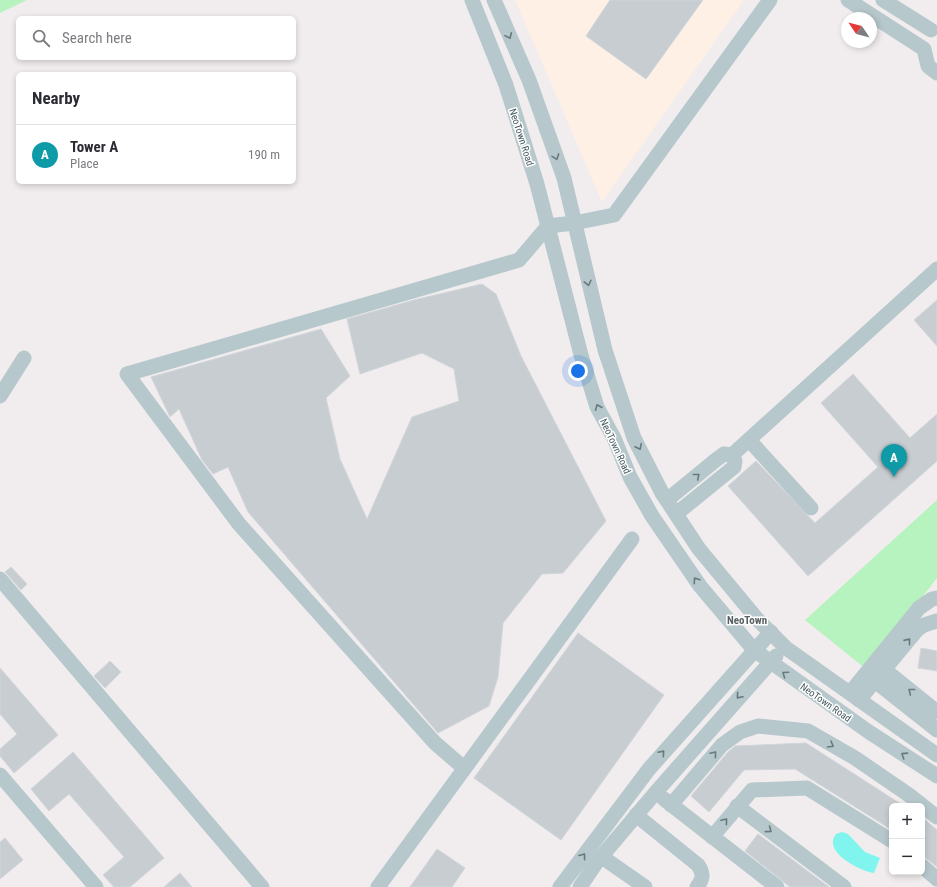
<!DOCTYPE html>
<meta charset="utf-8">
<style>
:root{--surface:#fff;--page:#f7f7f7;--text:#2b2b33;--muted:#7c7c81;--line:#e1e1e2;--accent:#d93025}
body{margin:0;font-family:"Roboto Condensed",sans-serif;background:var(--page);color:var(--text)}
.controls{position:absolute;right:12px;bottom:12px;display:grid;overflow:hidden;border-radius:6px;box-shadow:0 2px 6px #0003}
.controls button{width:36px;height:36px;display:grid;place-items:center;padding:0;border:0;border-bottom:1px solid var(--line);background:var(--surface);color:var(--text);font:20px sans-serif}
.compass{position:absolute;left:841px;top:12px;width:36px;height:36px;border-radius:50%;background:var(--surface);box-shadow:0 2px 6px #0003;rotate:305deg}
.you{position:absolute;left:578px;top:371px;width:14px;height:14px;margin:-10px;border:3px solid #fff;border-radius:50%;background:#1a73e8;box-shadow:0 0 0 6px #1a73e833}
.badge{display:grid;place-items:center;width:26px;height:26px;border-radius:50%;background:var(--accent);color:#fff;font-size:13px;font-weight:700}
.pin{position:absolute;translate:-50% -33px;filter:drop-shadow(0 1px 2px #0008)}
.pin::after{content:'';position:absolute;top:21px;width:14px;height:12px;background:inherit;clip-path:polygon(0 0,100% 0,50% 100%)}
.list{margin:0;padding:0;list-style:none}
h2{display:flex;justify-content:space-between;align-items:center;height:52px;margin:0;padding:0 16px;font-size:17px}
h2 small{font-size:13px;font-weight:400;color:var(--muted)}
.list li{display:grid;grid-template-columns:26px 1fr auto;gap:12px;align-items:center;box-sizing:border-box;height:60px;padding:0 16px;border-top:1px solid var(--line)}
.list b{display:block;font-size:15px;white-space:nowrap}
.list p{margin:0;font-size:13px;white-space:nowrap;color:var(--muted)}
.list em{font-size:13px;font-style:normal;color:var(--muted)}
.icon{flex:none;width:22px;height:22px;fill:none;stroke:currentColor;stroke-width:2;stroke-linecap:round;stroke-linejoin:round}
.map{position:relative;flex:none;width:937px;height:887px;overflow:hidden}
.search{position:absolute;background:var(--surface);box-shadow:0 2px 6px #0003;left:16px;top:16px;width:280px;height:44px;display:flex;align-items:center;gap:10px;box-sizing:border-box;padding:0 14px;border-radius:6px;color:var(--muted);font-size:15px}
.panel{position:absolute;background:var(--surface);box-shadow:0 2px 6px #0003;left:16px;top:72px;width:280px;height:112px;border-radius:6px}
.map>svg:first-child{display:block}
</style>
<div class="map">
<svg width="937" height="887" viewBox="0 0 937 887">
<rect width="100%" height="100%" fill="#f1edee"/>
<polygon fill="#fef0e4" points="515,0 744,0 602,202"/>
<g fill="#b7f3be">
<polygon points="0,0 27,0 0,13"/>
<polygon points="937,500 937,578 866,669 805,620"/>
</g>
<path fill="#7ff5ee" d="M842,832L848,834L865,852L880,858L874,873C860,871 822,852 836,834Z"/>
<g fill="#c7cdd1" stroke="#d1d6da">
<polygon points="610,0 703,0 646,79 586,36"/>
<polygon points="482,284 496,294 521,356 606,521 563,573 542,574 503,623 498,677 489,706 438,733 248,512 228,467 213,474 202,460 179,409 170,417 151,377 321,329 350,376 326,398 340,459 367,519 412,417 459,401 454,369 422,353 360,374 347,319 414,300"/>
<polygon points="937,300 937,346 914,320"/>
<polygon points="853,374 910,438 937,414 937,461 808,576 728,486 756,461 815,523 878,467 821,403"/>
<polygon points="11,567 27,584 21,590 5,572"/>
<polygon points="578,633 664,695 561,840 474,778"/>
<polygon points="921,648 937,651 937,671 918,668"/>
<polygon points="110,661 121,672 105,688 94,676"/>
<polygon points="0,668 58,735 14,773 0,756 0,749 17,734 0,714"/>
<polygon points="806,743 904,806 892,806 892,830 795,769 744,770 709,812 691,796 728,752 735,746"/>
<polygon points="73,752 164,858 130,887 114,887 103,875 124,857 69,794 49,811 31,789"/>
<polygon points="922,817 937,830 937,867 922,855"/>
<polygon points="758,834 829,887 790,887 745,851"/>
<polygon points="5,838 23,860 0,879 0,842"/>
<polygon points="437,849 465,868 452,887 410,887"/>
<polygon points="180,873 192,887 164,887"/>
</g>
<g fill="none" stroke-linecap="round" stroke-linejoin="round">
<g stroke="#b7c8cc" stroke-width="15">
<polyline points="472,0 506,85 537,184 581,355 597,407 614,438 630,477 652,516 700,586 754,650 869,732 937,776"/>
<polyline points="494,0 529,80 564,178 605,350 634,438 662,493 699,549 757,619 786,648 937,755"/>
<polyline points="848,0 924,49 928,66 937,73"/>
<polyline points="883,0 931,30"/>
<polyline points="0,396 24,358"/>
<polyline points="749,440 811,508"/>
<polyline points="732,455 937,269"/>
<polyline points="667,500 717,459 724,454 732,455 735,461 734,467 676,514"/>
<polyline points="0,579 262,887"/>
<polyline points="885,670 937,712"/>
<polyline points="875,681 937,730"/>
<polyline points="850,693 919,608 932,599 937,598"/>
<polyline points="859,700 917,630 924,625 937,621"/>
<polyline points="464,768 435,743 239,524 127,374 519,260 548,226 574,223 614,215 770,0"/>
<polyline points="0,775 96,887"/>
<polyline points="664,799 777,887"/>
<polyline points="671,805 722,745 740,732 758,726 808,731 855,758 909,795 937,817"/>
<polyline points="737,806 844,887"/>
<path d="M636,815L698,865C704,874 703,879 697,887"/>
<polyline points="712,837 752,790 807,788 892,841"/>
<polyline points="602,857 645,887"/>
<polyline points="922,866 937,879"/>
<polyline points="378,887 632,539"/>
<polyline points="560,887 649,769 771,632"/>
<polyline points="580,887 596,863 656,792 776,656"/>
</g>
</g>
<defs><path id="oneway-chevron" d="M-2-3.5L2.5 0L-2 3.5" fill="none" stroke-width="1.6" stroke-linecap="round" stroke-linejoin="round"/></defs>
<g stroke="#667a7e">
<use href="#oneway-chevron" transform="translate(509 36) rotate(66)"/>
<use href="#oneway-chevron" transform="translate(556 157) rotate(70)"/>
<use href="#oneway-chevron" transform="translate(588 283) rotate(77)"/>
<use href="#oneway-chevron" transform="translate(598 407) rotate(-113)"/>
<use href="#oneway-chevron" transform="translate(639 447) rotate(64)"/>
<use href="#oneway-chevron" transform="translate(697 476) rotate(-39)"/>
<use href="#oneway-chevron" transform="translate(696 580) rotate(-124)"/>
<use href="#oneway-chevron" transform="translate(908 641) rotate(-51)"/>
<use href="#oneway-chevron" transform="translate(785 674) rotate(-145)"/>
<use href="#oneway-chevron" transform="translate(911 691) rotate(-141)"/>
<use href="#oneway-chevron" transform="translate(739 696) rotate(131)"/>
<use href="#oneway-chevron" transform="translate(831 745) rotate(30)"/>
<use href="#oneway-chevron" transform="translate(662 753) rotate(-49)"/>
<use href="#oneway-chevron" transform="translate(714 754) rotate(-50)"/>
<use href="#oneway-chevron" transform="translate(904 755) rotate(-147)"/>
<use href="#oneway-chevron" transform="translate(725 821) rotate(-50)"/>
<use href="#oneway-chevron" transform="translate(769 830) rotate(37)"/>
<use href="#oneway-chevron" transform="translate(583 856) rotate(-53)"/>
</g>
<g text-anchor="middle" stroke-width="3" stroke-linejoin="round" paint-order="stroke">
<g font-size="10" fill="#44585d" stroke="#fff">
<text transform="translate(522 137) rotate(72)" y="4">NeoTown Road</text>
<text transform="translate(616 446) rotate(65)" y="4">NeoTown Road</text>
<text transform="translate(826 702) rotate(35)" y="4">NeoTown Road</text>
</g>
<g font-size="11" font-weight="bold" fill="#596063" stroke="#fff">
<text x="747" y="624">NeoTown</text>
</g>
</g>
</svg>
<div class="controls">
<button>+</button>
<button>−</button>
</div>
<svg class="compass" viewBox="-18 -18 36 36"><path d="M0-13l5 13h-10z" fill="#e53935"/><path d="M0 13l5-13h-10z" fill="#7c7c81"/></svg>
<div class="you"></div>
<div class="pin badge" style="left:894px;top:477px;background:#0f9aa8">A</div>
<div class="search"><svg class="icon" aria-label="search" viewBox="0 0 24 24"><circle cx="10" cy="10" r="6"/><path d="M15 15l6 6"/></svg>Search here</div>
<section class="panel">
<h2>Nearby<small></small></h2>
<ul class="list">
<li><span class="badge" style="background:#0f9aa8">A</span><div><b>Tower A</b><p>Place</p></div><em>190 m</em></li>
</ul>
</section>
</div>
